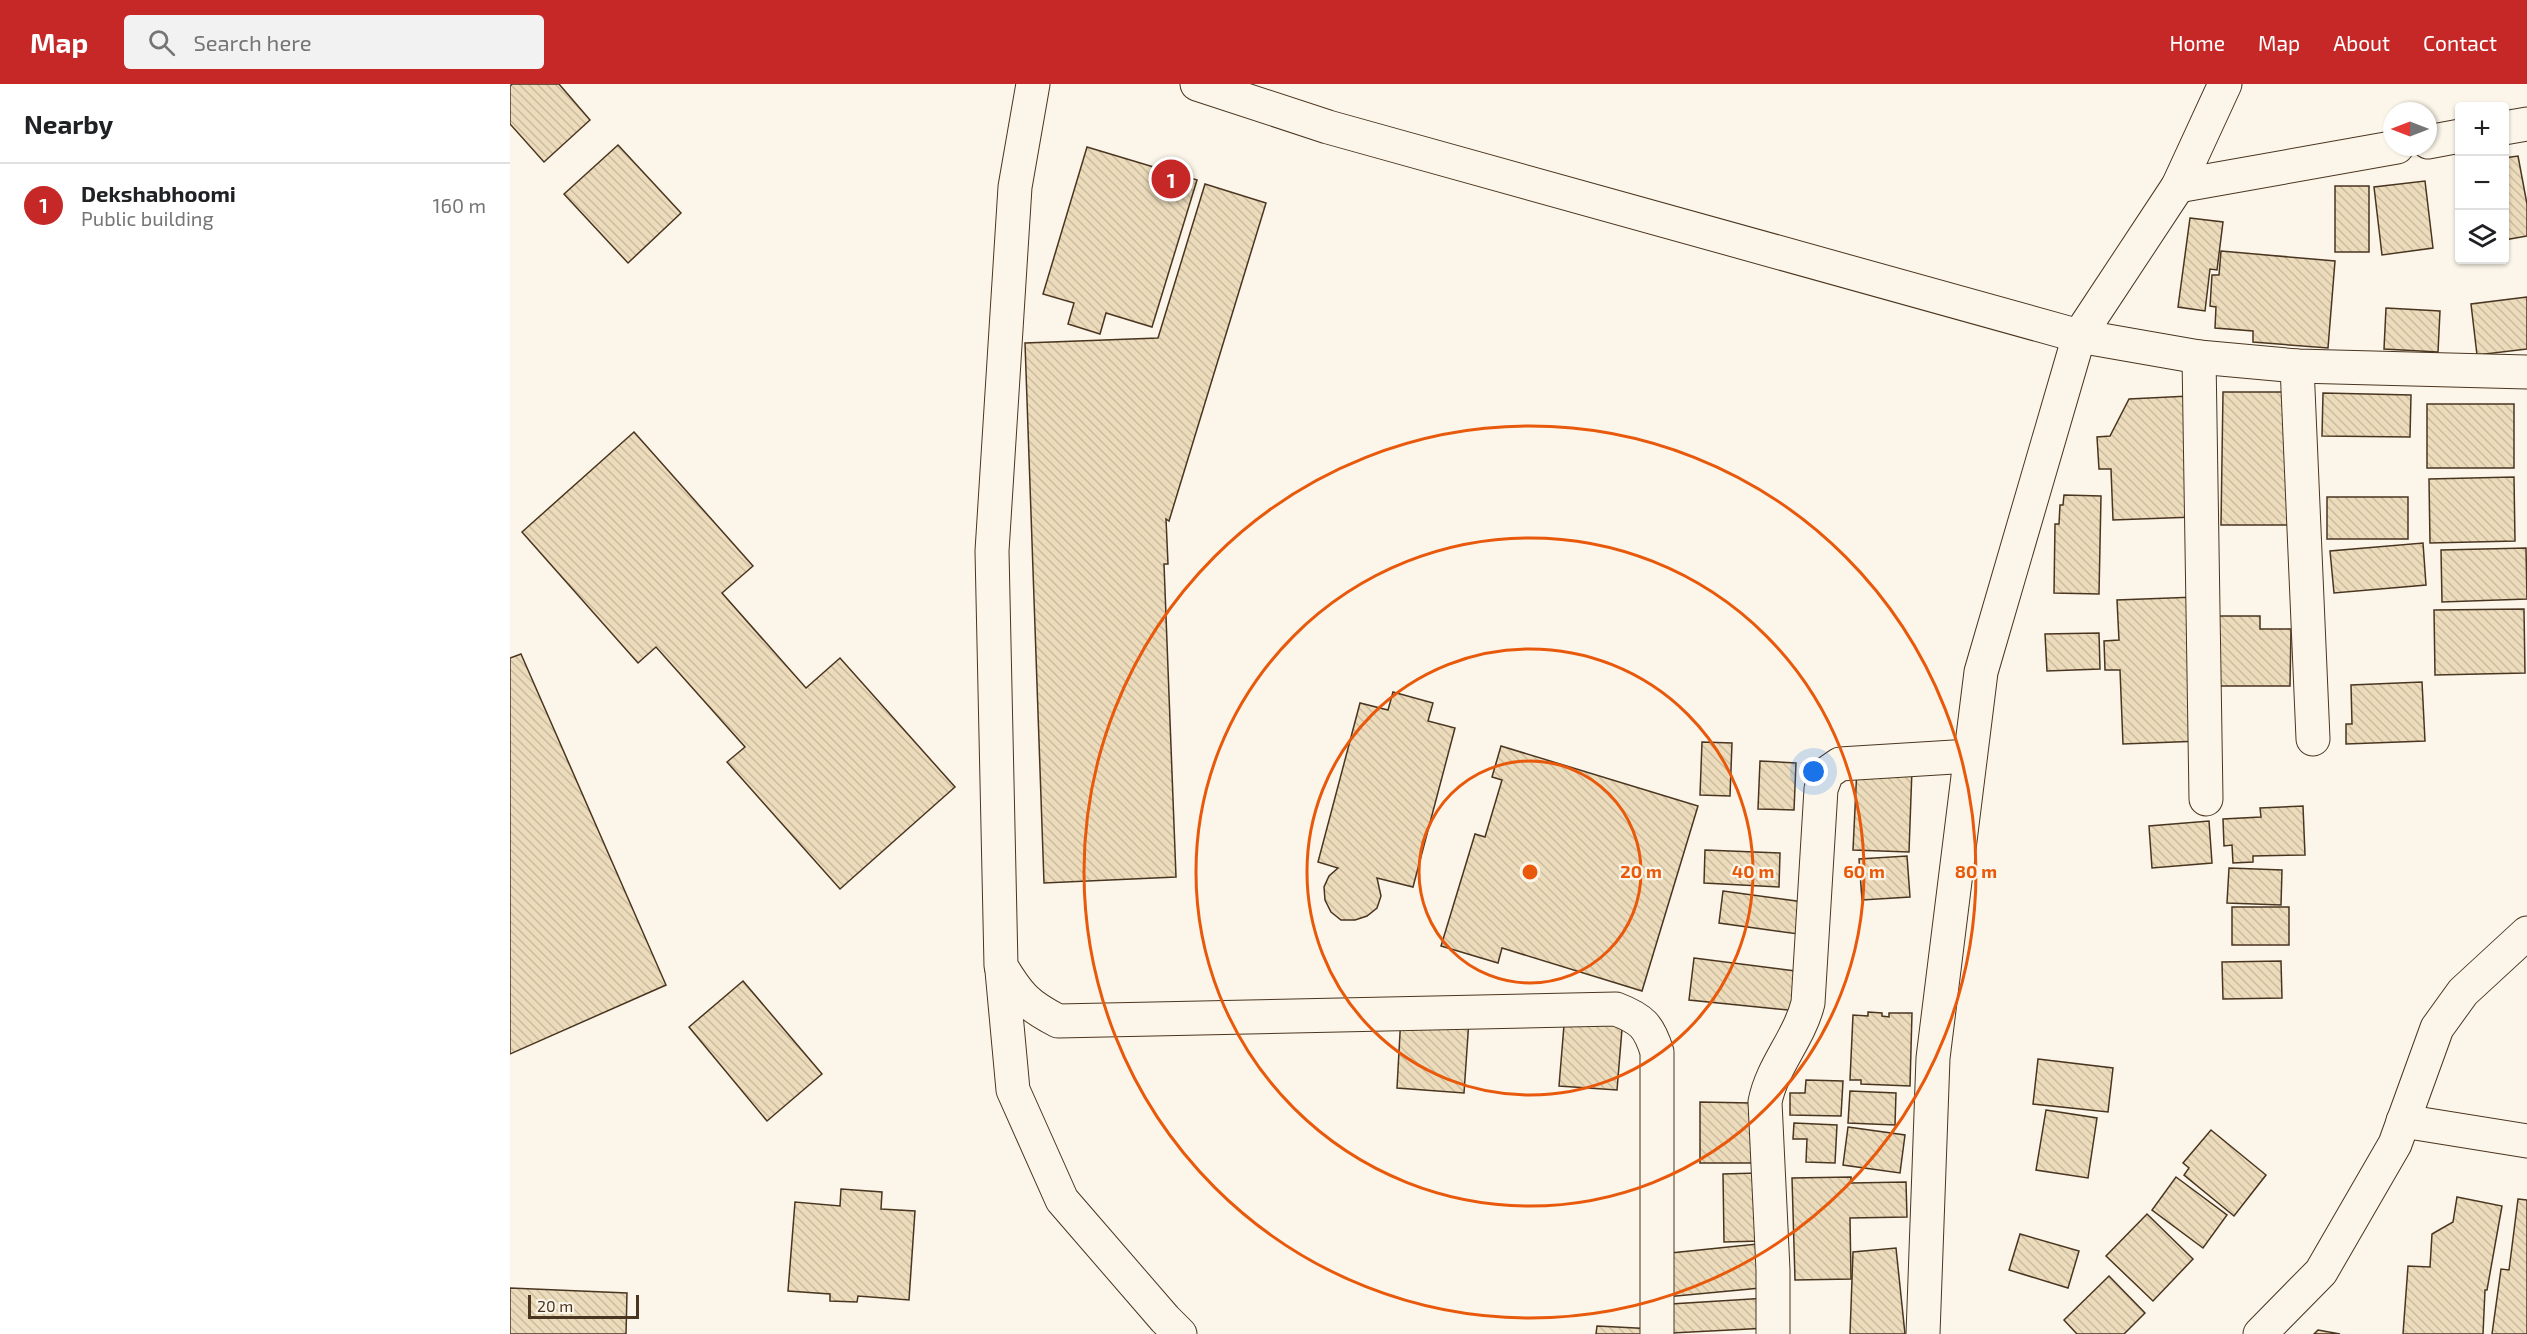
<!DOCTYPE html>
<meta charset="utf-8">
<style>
:root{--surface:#fff;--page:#f2f2f2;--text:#202124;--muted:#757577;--line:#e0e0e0;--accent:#c62828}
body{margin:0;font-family:"Exo 2",sans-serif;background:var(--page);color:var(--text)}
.controls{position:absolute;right:18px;top:18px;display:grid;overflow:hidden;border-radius:6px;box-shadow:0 2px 4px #0004}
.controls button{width:54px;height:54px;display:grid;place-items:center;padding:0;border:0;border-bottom:2px solid var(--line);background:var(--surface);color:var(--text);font:30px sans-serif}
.compass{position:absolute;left:1873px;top:18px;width:54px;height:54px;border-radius:50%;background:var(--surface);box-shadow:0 2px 4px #0004;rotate:270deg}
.scale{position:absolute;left:18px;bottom:15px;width:111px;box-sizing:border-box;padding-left:6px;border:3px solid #4a3520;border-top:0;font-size:16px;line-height:21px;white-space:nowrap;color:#4a3520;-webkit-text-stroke:4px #fbf6e9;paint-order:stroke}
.you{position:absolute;left:1304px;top:688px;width:21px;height:21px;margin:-15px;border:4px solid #fff;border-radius:50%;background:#1a73e8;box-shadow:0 0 0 9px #1a73e833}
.badge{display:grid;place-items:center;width:39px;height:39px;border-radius:50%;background:var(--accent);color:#fff;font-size:20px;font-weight:700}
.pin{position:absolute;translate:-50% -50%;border:3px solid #fff;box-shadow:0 2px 6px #0006}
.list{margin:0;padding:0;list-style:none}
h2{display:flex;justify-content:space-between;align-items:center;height:78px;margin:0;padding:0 24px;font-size:26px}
h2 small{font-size:20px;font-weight:400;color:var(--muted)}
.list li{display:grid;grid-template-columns:39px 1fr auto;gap:18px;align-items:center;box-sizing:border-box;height:84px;padding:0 24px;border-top:2px solid var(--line)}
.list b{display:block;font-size:22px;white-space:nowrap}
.list p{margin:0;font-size:20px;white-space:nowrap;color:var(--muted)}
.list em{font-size:20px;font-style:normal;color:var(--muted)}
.icon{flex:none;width:33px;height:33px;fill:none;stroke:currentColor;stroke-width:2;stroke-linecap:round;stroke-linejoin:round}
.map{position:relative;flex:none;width:2017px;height:1250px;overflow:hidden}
header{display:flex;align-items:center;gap:36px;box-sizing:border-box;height:84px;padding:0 30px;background:var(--accent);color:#fff}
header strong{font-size:28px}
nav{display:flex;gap:33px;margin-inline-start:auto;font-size:21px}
.search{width:420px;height:54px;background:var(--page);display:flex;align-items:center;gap:15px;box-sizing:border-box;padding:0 21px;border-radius:6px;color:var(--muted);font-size:22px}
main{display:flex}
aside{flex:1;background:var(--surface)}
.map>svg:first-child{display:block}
</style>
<header>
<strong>Map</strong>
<div class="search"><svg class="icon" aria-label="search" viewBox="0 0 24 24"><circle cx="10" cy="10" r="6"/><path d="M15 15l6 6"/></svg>Search here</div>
<nav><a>Home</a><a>Map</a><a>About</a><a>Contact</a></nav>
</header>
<main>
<aside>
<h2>Nearby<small></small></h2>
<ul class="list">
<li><span class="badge">1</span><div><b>Dekshabhoomi</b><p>Public building</p></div><em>160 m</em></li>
</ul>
</aside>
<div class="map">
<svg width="2017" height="1250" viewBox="0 0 2017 1250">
<defs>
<pattern id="building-back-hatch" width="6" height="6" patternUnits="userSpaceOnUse" patternTransform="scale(1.5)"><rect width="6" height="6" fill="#ecdcbc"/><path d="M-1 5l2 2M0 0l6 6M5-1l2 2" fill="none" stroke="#ccbda1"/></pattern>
</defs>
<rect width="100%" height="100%" fill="#fbf6e9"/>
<g fill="url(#building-back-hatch)" stroke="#4a3520" stroke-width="1.5">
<polygon points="2,0 49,0 80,36 34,78 0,40 0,2"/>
<polygon points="108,61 171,129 118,179 54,110"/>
<polygon points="577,63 687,96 642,243 596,229 590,250 558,240 564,219 533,210"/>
<polygon points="2008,72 2017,120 2017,152 1994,156 1994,74"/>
<polygon points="1915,97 1923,164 1872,171 1864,103"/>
<polygon points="1946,97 1950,97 1950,118"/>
<polygon points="695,100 756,119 659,437 656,435 658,480 654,480 666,793 534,799 515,259 648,254"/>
<rect x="1825" y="102" width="34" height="66"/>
<polygon points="1680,134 1713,138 1707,186 1700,185 1695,227 1668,223"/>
<polygon points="1711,167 1825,177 1818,264 1743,258 1743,247 1705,244 1706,223 1700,222 1702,191 1709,191"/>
<polygon points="2017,213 2017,265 1967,271 1961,220"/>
<polygon points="1876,224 1930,227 1928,268 1874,265"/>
<polygon points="1713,308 1785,308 1783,441 1711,441"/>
<polygon points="1813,309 1901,311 1900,353 1812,352"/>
<polygon points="1679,312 1684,433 1603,436 1601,385 1589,385 1587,353 1600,352 1619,315"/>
<rect x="1917" y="320" width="87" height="64"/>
<polygon points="124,348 243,482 212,509 296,604 330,574 445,703 330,805 217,678 235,663 146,563 128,579 12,448"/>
<polygon points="2004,393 2005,457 1920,459 1919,395"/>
<polygon points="1554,411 1591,412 1589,510 1544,509 1545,440 1549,440 1550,421 1553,421"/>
<rect x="1817" y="413" width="81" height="42"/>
<polygon points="1913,459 1916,501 1824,509 1820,467"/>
<polygon points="2016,464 2017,515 1932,518 1931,466"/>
<polygon points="1686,513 1691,657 1613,660 1610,586 1595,586 1594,557 1609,556 1607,516"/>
<polygon points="2014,525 2015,589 1925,591 1924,526"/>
<polygon points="1709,532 1750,532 1750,545 1781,545 1780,602 1708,602"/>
<polygon points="1589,549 1590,585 1537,587 1535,550"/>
<polygon points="11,570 156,901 0,970 0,574"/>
<polygon points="1912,598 1915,657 1836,660 1836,640 1842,640 1841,601"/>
<polygon points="883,608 923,619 918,637 945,644 903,803 867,794 871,812 867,824 857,832 845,836 831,836 821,828 815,816 814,803 819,792 828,784 808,778 850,619 878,626"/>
<polygon points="1192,658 1222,659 1220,712 1190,711"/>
<polygon points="991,662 1188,722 1132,907 992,864 988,879 931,862 965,750 975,753 992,696 982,693"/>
<polygon points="1250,677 1286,679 1284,726 1248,725"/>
<polygon points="1347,683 1402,685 1399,768 1343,766"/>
<polygon points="1793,722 1795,771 1743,772 1743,778 1723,779 1722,761 1714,762 1713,735 1751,733 1750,724"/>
<polygon points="1699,737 1702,779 1642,784 1639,742"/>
<polygon points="1195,766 1270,769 1269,803 1194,799"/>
<polygon points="1397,772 1400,813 1352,816 1349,775"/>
<polygon points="1719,784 1772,786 1771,821 1717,819"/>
<polygon points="1213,807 1301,819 1296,851 1209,839"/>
<rect x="1722" y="823" width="57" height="38"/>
<polygon points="1184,874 1293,888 1288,927 1179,916"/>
<polygon points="1771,877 1772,914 1713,915 1712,878"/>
<polygon points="233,897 312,990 257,1037 179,943"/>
<polygon points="1358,928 1372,929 1372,932 1379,933 1379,929 1402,929 1400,1002 1351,1000 1351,996 1340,996 1343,931 1358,932"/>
<polygon points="1055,929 1113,933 1107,1006 1049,1002"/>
<polygon points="891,931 959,936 954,1009 887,1004"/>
<polygon points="1528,975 1603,984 1598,1028 1523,1020"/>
<polygon points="1296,996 1333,997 1331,1032 1280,1031 1280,1009 1295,1009"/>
<polygon points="1340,1007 1386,1009 1385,1041 1338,1039"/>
<polygon points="1190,1018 1241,1019 1251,1079 1190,1079"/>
<polygon points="1536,1026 1587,1034 1578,1094 1526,1086"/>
<polygon points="1284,1039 1327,1041 1325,1079 1296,1078 1297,1055 1283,1055"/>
<polygon points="1338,1043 1395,1051 1390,1089 1333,1081"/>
<polygon points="1701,1046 1756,1091 1724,1132 1674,1091 1679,1084 1673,1079"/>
<polygon points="1248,1089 1250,1157 1214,1158 1213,1090"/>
<polygon points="1341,1093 1341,1099 1396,1098 1397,1133 1340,1134 1341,1195 1285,1196 1282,1094"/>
<polygon points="1666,1093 1717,1131 1693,1164 1642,1126"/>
<polygon points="331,1105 372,1108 371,1125 405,1127 399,1216 348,1212 347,1218 320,1217 320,1210 278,1207 285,1118 330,1122"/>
<polygon points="1947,1113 1992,1122 1977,1206 1975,1206 1973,1250 1893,1250 1898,1182 1920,1183 1922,1150 1943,1138"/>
<polygon points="2008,1115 2017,1116 2017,1250 1982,1250 1991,1185 1999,1186"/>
<polygon points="1637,1130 1683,1175 1643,1217 1596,1172"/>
<polygon points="1510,1150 1569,1167 1558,1204 1499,1186"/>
<polygon points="1257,1159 1261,1203 1156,1213 1151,1170"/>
<polygon points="1386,1164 1395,1250 1340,1250 1343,1168"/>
<polygon points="1599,1192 1635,1229 1614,1250 1567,1250 1554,1236"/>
<polygon points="0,1204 117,1209 116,1250 0,1250"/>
<polygon points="1257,1214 1258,1244 1162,1249 1161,1220"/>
<polygon points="1087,1242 1145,1245 1144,1250 1086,1250"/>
<polygon points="1808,1246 1830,1250 1804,1250"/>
</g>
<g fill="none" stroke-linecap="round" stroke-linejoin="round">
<g stroke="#4a3520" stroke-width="35">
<g id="street">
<path d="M523,0L505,103L482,467L491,882C509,912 517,921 548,937L1106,925C1132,935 1139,942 1147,968V1250"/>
<polyline points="1994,44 2017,40"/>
<polyline points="1918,58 1950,52"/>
<polyline points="1668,102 1887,63"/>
<polyline points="1689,273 1696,715"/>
<polyline points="1787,282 1803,655"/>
<polyline points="492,887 503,1006 552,1116 655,1235 670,1250"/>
<polyline points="1893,1037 2017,1057"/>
<path d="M1263,1250V1186L1255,1018C1262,982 1289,955 1298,919L1311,705L1317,689L1330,680L1460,672"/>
<polyline points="1413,1250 1423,974 1471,588 1569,252 1668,102 1715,0"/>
<polyline points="1750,1250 1811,1188 1885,1060 1927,944 1953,908 2017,849"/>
</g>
</g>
<g stroke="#4a3520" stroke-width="35">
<polyline id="secondary" points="687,0 818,43 1569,252 1689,273 1787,282 2017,288"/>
</g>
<use href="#street" stroke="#fbf6e9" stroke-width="33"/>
<use href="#secondary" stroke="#fbf6e9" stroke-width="33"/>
</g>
<g fill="none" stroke="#e8590c" stroke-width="3">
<circle cx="1020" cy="788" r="111"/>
<circle cx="1020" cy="788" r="223"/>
<circle cx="1020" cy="788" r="334"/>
<circle cx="1020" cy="788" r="446"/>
</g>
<circle cx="1020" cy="788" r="9" fill="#e8590c" stroke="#fbf6e9" stroke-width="3"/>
<g font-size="18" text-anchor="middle" font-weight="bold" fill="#e8590c" stroke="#fbf6e9" stroke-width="4.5" stroke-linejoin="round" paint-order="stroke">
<text x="1131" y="794">20 m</text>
<text x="1243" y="794">40 m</text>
<text x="1354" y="794">60 m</text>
<text x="1466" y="794">80 m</text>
</g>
</svg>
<div class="controls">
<button>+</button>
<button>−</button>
<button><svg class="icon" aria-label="layers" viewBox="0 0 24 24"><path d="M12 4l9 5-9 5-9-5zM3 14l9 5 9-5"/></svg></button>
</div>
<svg class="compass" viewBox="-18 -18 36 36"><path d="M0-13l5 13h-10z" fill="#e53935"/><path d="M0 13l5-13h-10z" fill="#757577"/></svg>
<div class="scale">20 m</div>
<div class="you"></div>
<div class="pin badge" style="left:661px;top:95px">1</div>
</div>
</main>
